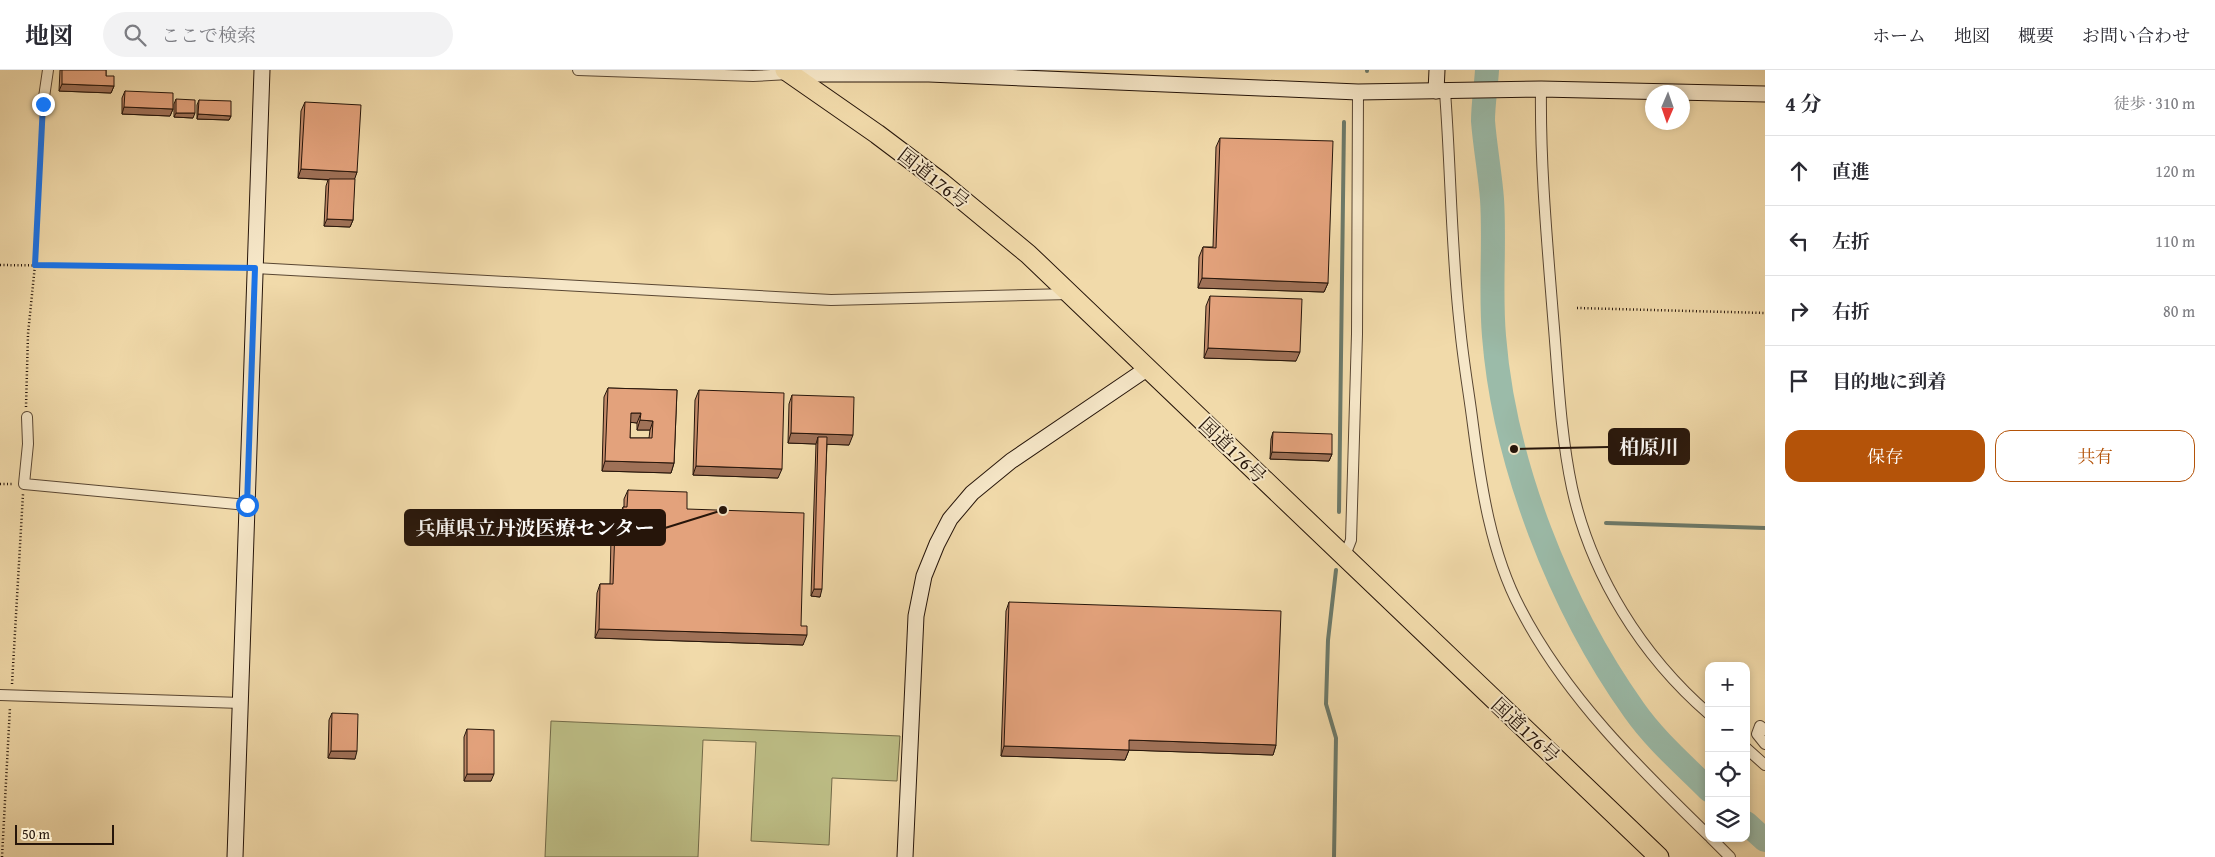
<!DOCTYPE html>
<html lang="ja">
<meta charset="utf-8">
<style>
:root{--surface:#fff;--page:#f2f2f3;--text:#2b2b33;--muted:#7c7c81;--line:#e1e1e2;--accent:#b45309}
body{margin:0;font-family:"Gentium Book Plus","Noto Serif JP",serif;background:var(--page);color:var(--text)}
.controls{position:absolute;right:15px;bottom:15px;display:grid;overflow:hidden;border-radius:10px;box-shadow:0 2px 8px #0003}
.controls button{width:45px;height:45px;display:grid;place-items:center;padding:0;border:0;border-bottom:1px solid var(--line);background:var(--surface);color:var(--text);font:25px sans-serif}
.compass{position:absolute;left:1645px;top:15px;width:45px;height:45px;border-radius:50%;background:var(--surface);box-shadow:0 2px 8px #0003;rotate:182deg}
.scale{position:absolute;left:15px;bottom:12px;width:99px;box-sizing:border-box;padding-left:5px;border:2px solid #26150a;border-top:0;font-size:14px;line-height:18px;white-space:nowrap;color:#26150a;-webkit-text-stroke:4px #f6e7c8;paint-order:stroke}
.stop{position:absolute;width:15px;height:15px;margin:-11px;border:4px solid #1a73e8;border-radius:50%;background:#fff}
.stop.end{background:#1a73e8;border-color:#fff;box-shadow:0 1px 5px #0008}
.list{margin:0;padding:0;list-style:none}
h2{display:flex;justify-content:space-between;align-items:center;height:65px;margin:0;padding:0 20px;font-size:21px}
h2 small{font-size:16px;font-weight:400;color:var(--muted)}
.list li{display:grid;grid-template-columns:32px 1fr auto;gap:15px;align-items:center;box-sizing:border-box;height:70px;padding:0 20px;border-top:1px solid var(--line)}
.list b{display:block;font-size:19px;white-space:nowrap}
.list em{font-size:16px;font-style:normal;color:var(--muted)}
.actions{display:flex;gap:10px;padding:15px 20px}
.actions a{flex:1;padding:11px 0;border:1px solid var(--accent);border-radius:15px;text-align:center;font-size:18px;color:var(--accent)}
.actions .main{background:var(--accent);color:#fff}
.icon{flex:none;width:28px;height:28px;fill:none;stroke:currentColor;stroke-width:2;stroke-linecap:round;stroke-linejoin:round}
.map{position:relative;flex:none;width:1765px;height:787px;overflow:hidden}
header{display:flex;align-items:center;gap:30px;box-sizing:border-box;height:70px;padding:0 25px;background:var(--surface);border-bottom:1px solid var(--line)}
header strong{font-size:24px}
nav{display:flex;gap:28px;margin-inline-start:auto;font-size:18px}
.search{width:350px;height:45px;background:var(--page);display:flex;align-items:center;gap:12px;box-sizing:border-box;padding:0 18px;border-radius:28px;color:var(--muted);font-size:19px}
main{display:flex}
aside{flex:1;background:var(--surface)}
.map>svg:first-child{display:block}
</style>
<header>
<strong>地図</strong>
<div class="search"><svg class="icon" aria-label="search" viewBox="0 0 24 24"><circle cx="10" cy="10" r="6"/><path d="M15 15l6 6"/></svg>ここで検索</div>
<nav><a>ホーム</a><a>地図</a><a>概要</a><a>お問い合わせ</a></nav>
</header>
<main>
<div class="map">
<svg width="1765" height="787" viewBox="0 0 1765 787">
<rect width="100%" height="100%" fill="#f1daaa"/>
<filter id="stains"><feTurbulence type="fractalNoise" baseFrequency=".004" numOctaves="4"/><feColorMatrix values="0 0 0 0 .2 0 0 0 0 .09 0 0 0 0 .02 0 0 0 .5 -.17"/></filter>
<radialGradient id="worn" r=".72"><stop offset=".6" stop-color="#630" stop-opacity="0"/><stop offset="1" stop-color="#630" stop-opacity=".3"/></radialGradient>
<polygon fill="#bdbe86" stroke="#726a48" points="551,651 900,666 897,711 832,708 829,775 751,771 756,672 703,670 698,787 545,787"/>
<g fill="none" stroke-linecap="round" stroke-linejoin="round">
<g stroke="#6c7969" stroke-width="4">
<polyline points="1367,0 1367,1"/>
<polyline points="1339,442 1344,52"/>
<polyline points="1606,453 1765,458"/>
<polyline points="1334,787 1336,668 1326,634 1328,570 1336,500"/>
</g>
<g stroke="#9bbba9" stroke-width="24">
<path d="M1487,0C1486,17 1483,34 1483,51C1485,77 1490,103 1492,129C1495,174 1490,220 1494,266C1504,393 1560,536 1634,640C1655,670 1683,694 1709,720"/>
<polyline points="1746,753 1765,770"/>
</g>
<g stroke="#594632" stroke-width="12">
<g id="street">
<polyline points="578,0 753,6 789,4"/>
<path d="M1541,19C1540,95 1547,170 1553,246C1558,303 1560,361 1572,418C1591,505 1642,586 1709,644"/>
<path d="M1445,22C1451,100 1451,179 1460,257C1463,290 1469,323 1473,355C1481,416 1491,483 1520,538C1566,627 1638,697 1709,766"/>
<polyline points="43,34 48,0"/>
<polyline points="255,198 831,230 1070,224"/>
<polyline points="27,347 28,374 24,414 247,435"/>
<polyline points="1344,488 1351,470 1357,264 1358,22"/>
<polyline points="0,625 241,633"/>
<polyline points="1765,660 1760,656 1757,664 1765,674"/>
<polyline points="1746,678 1765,695"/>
<polyline points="1711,768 1730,787"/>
</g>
</g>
<g stroke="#26150a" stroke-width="17">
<g id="secondary">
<polyline points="792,4 929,4 1358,22 1541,19 1765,24"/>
<polyline points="1436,21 1437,0"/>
<polyline points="235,787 262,0"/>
<polyline points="905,787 916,546 924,506 937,474 950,449 972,423 1011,391 1148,298"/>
</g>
</g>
<g stroke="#26150a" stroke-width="21">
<polyline id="highway" points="785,0 877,64 942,113 1028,184 1659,787"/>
</g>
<g stroke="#26150a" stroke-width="2.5" stroke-dasharray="1 2.5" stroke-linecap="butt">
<polyline points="0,195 241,198"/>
<polyline points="1577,238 1765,243"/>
<polyline points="26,337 28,264 35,195 43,45"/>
<polyline points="0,414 13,414"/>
<polyline points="12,614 23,424"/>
<polyline points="2,787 10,637"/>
</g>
<use href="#street" stroke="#f6e7c8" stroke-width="10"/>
<use href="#secondary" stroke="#f6e7c8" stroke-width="15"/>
<use href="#highway" stroke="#f1daaa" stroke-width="19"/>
</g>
<g fill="#c38b6b" stroke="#26150a" fill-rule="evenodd">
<polygon points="60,0 106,0 106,6 114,16 111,23 59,21"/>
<polygon points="125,21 173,39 170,46 122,44 122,28"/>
<polygon points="176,29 193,48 174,47 174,34"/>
<polygon points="199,30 231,46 229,50 197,49 197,35"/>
<polygon points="305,32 357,102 354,109 353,150 350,157 324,156 326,116 328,110 298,108 301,41"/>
<polygon points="1220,68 1328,213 1324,222 1198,218 1199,187 1203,177 1213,177 1216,77"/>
<polygon points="1210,226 1296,291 1204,288 1206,236"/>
<path d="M608,318L677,320L674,393L671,403L602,401L604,327ZM630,352L637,353V360H650L649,368H630Z"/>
<polygon points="699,320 778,408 693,405 695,330"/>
<polygon points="792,325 849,375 827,374 820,527 811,526 816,374 788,373 789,334"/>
<polygon points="1273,362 1332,384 1329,391 1270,389 1271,369"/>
<polygon points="628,420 687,439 801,556 803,575 595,568 597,523 600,514 610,514 611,467 615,458 619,458 619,447 623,437 624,437 624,429"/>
<polygon points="1009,532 1276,675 1273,685 1129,680 1125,690 1001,686 1006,541"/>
<polygon points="332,643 355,689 328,688 329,650"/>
<polygon points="467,659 491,711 464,711 464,667"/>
</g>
<g fill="#9f7157" stroke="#26150a">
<polygon points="62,14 114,16 111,23 59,21"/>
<polygon points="124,37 173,39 170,46 122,44"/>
<polygon points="176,43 195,43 193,48 174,47"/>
<polygon points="198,44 231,46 229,50 197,49"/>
<polygon points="301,99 357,102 354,111 298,108"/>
<polygon points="327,149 353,150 350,157 324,156"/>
<polygon points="1202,208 1328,213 1324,222 1198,218"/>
<polygon points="1208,278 1300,282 1296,291 1204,288"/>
<polygon points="631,343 641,343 637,353 627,352"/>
<polygon points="640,350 653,351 650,360 637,360"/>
<polygon points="791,363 853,365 849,375 818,374 818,367 816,374 788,373"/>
<polygon points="1272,382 1332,384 1329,391 1270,389"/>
<polygon points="605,391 674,393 671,403 602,401"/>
<polygon points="696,396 782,399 778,408 693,405"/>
<polygon points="814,519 822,519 820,527 811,526"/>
<polygon points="599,559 807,565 803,575 595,568"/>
<polygon points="1129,670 1276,675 1273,685 1126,680"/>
<polygon points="1004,676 1129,680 1125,690 1001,686"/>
<polygon points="331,681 357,681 355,689 328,688"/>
<polygon points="467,704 494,704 491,711 464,711"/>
</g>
<g fill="#e3a27c" stroke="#26150a" fill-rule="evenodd">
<polygon points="62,0 106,0 106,6 114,6 114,16 62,14"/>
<polygon points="125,21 173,23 173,39 124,37"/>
<polygon points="176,29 195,30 195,43 176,43"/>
<polygon points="199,30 231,31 231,46 198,44"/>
<polygon points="305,32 361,35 357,102 301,99"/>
<polygon points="1220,68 1333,71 1328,213 1202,208 1203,177 1216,178"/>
<polygon points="329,109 355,109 353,150 327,149"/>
<polygon points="1210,226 1302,229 1300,282 1208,278"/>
<path d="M608,318L677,320L674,393L605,391ZM631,343H641L640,350L653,351L652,368H630Z"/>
<polygon points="699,320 784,323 782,399 696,396"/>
<polygon points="792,325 854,327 853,365 791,363"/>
<polygon points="1273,362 1332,364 1332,384 1272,382"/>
<polygon points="818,367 827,367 822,519 814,519"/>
<polygon points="628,420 687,422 687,439 804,443 801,556 807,556 807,565 599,559 600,514 613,514 615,458 622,458 623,437 627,437"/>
<polygon points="1009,532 1281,541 1276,675 1129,670 1129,680 1004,676"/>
<polygon points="332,643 358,644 357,681 331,681"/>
<polygon points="467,659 494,660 494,704 467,704"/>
</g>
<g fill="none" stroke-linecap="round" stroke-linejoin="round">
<polyline stroke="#1a73e8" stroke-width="6" points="43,34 35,195 255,198 247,435"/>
</g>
<g text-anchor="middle" stroke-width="4" stroke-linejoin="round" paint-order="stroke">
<g font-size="19" fill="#26150a" stroke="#f6e7c8">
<text transform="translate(934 108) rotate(38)" y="7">国道176号</text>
<text transform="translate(1233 380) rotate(44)" y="7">国道176号</text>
<text transform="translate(1526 660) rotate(43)" y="7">国道176号</text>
</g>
</g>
<path fill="none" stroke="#26150a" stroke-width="2" d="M1514 379L1609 377M723 440L665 458"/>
<g fill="#26150a" stroke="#f6e7c8" stroke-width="2">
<circle cx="1514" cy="379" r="5"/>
<circle cx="723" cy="440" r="5"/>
</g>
<g fill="#26150a" stroke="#26150a" stroke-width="2">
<rect x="1609" y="359" width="80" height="35" rx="5"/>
<rect x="405" y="440" width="260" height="35" rx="5"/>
</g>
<g font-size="20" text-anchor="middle" font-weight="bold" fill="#fff">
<text x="1649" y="384">柏原川</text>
<text x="535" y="465">兵庫県立丹波医療センター</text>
</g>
<rect width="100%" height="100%" filter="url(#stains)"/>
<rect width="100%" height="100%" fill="url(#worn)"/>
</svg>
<div class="controls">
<button>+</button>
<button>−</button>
<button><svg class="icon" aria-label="locate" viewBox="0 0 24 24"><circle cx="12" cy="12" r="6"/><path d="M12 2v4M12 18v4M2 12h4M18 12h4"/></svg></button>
<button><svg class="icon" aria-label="layers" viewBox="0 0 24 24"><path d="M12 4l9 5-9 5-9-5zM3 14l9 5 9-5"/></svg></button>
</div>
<svg class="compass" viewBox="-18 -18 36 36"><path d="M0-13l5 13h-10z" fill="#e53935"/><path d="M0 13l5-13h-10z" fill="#7c7c81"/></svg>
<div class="scale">50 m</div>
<div class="stop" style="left:247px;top:435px"></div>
<div class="stop end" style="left:43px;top:34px"></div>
</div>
<aside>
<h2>4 分<small>徒歩 · 310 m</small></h2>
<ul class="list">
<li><svg class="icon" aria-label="ahead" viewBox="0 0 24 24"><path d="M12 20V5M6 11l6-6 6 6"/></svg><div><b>直進</b></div><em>120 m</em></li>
<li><svg class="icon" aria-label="left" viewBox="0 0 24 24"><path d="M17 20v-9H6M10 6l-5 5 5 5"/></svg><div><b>左折</b></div><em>110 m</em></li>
<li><svg class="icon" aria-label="right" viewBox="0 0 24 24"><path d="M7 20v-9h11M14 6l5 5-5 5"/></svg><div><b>右折</b></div><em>80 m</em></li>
<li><svg class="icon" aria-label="arrive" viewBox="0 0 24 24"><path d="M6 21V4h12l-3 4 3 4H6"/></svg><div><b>目的地に到着</b></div></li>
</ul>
<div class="actions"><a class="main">保存</a><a>共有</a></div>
</aside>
</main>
